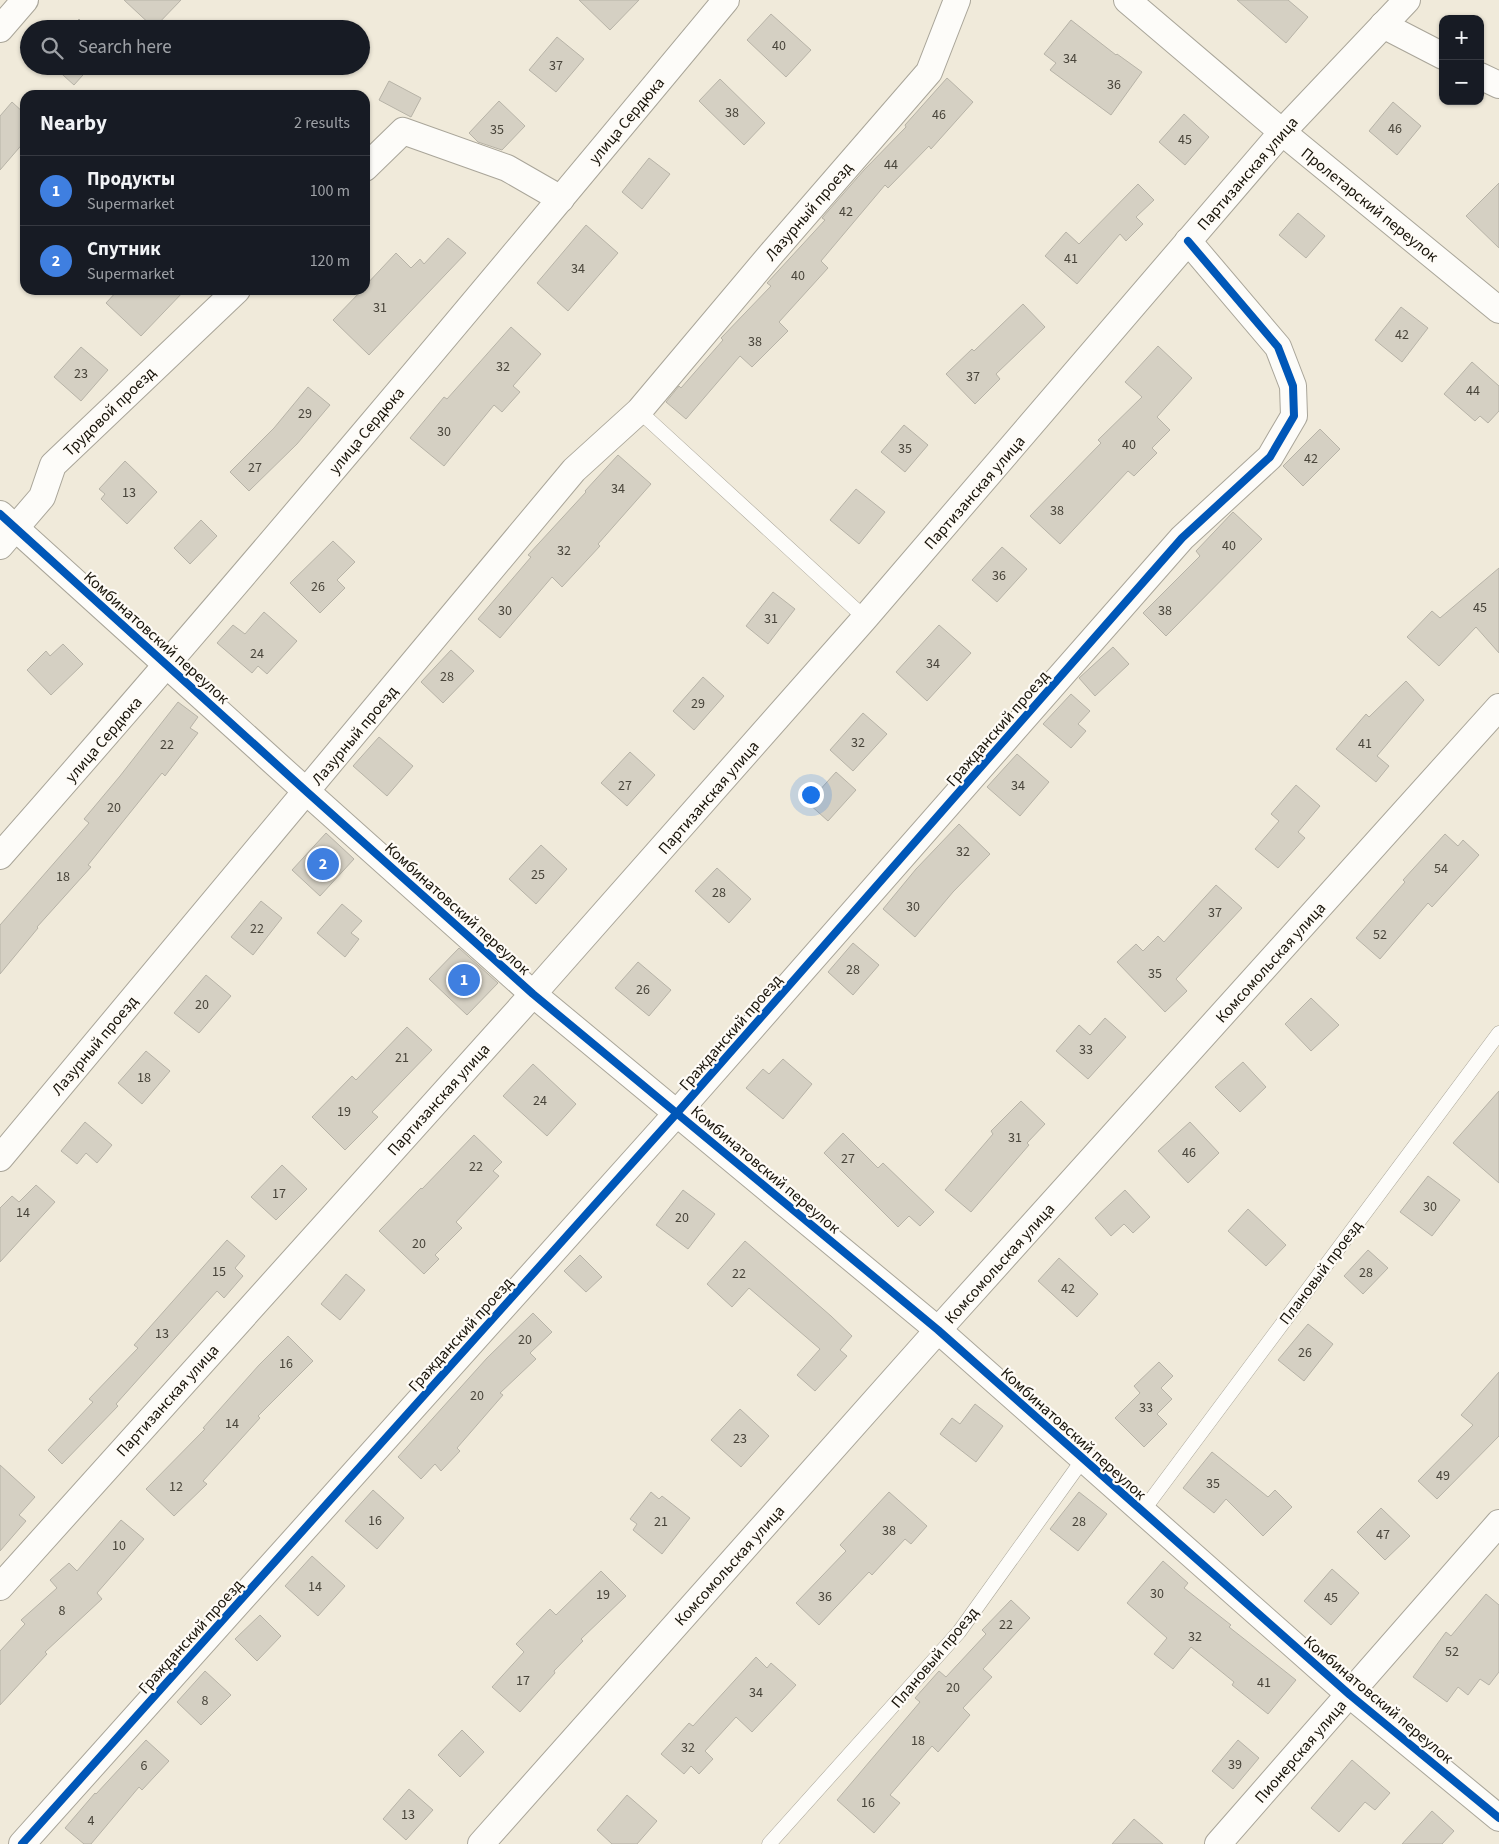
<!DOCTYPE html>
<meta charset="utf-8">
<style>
:root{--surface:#171b24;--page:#242831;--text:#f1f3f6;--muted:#9ea1a6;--line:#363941;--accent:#b1b0ac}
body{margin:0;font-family:"Source Sans 3",sans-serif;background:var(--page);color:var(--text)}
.controls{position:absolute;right:15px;top:15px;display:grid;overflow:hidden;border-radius:10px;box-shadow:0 1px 4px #0004}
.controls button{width:45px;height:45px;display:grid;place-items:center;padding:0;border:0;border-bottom:1px solid var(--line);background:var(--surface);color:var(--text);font:25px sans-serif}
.you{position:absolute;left:810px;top:794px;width:18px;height:18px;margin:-12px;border:4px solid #fff;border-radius:50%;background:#1a73e8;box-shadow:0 0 0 8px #1a73e833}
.badge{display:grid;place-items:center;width:32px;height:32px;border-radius:50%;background:var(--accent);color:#fff;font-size:16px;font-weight:700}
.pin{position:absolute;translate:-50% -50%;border:2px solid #fff;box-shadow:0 1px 5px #0006}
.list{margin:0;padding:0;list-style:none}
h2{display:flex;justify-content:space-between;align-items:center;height:65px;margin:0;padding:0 20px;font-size:21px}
h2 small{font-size:16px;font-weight:400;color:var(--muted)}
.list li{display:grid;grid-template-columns:32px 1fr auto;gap:15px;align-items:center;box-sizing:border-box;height:70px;padding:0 20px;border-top:1px solid var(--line)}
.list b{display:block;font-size:19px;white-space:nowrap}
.list p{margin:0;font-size:16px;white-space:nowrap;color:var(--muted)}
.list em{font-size:16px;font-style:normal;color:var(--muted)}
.icon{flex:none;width:28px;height:28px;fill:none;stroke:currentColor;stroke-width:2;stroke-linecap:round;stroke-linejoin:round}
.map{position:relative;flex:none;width:1499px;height:1844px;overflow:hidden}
.search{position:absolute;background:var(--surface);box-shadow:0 1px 4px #0004;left:20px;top:20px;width:350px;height:55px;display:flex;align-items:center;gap:12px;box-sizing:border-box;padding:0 18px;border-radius:28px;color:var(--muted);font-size:19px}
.panel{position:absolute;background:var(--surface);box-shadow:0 1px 4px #0004;left:20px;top:90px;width:350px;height:205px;border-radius:15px}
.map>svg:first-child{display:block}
</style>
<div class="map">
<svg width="1499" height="1844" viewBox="0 0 1499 1844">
<rect width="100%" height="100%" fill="#f0eada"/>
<g fill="#d5d0c3" stroke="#b7b3a7">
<polygon points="124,0 181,0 154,28"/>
<polygon points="579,0 639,0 610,30"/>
<polygon points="1237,0 1288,0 1308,17 1286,43"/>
<polygon points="771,14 811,50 786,77 747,40"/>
<polygon points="79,19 89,29 70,29"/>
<polygon points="1071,20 1116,55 1117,54 1142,72 1111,115 1050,70 1056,63 1044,54"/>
<polygon points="557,37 584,59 556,92 529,70"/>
<polygon points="53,66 91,66 74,85"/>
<polygon points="947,78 973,102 931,149 929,146 888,188 885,185 821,261 828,268 779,322 788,331 752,367 740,356 686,419 666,402 679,386 681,388 723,340 721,338 771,286 767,283 825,220 822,218 864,170 906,127 905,125"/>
<polygon points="720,79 765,123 744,145 699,101"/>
<polygon points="389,81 421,98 411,117 379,100"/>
<polygon points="499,101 525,126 502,150 478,142 469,133"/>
<polygon points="12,102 25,114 25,141 0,170 0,116"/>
<polygon points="1393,102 1421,126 1397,155 1369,131"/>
<polygon points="1184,114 1209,137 1185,165 1159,142"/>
<polygon points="649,158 670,174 642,209 622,192"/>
<polygon points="1499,183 1499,248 1466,216"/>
<polygon points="1138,184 1154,200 1136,217 1143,224 1126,241 1120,234 1077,284 1045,256 1066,232 1079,244"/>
<polygon points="1298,213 1325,236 1306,258 1279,235"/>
<polygon points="586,225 618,253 568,311 537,283"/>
<polygon points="448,238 466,253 369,355 333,320 362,290 365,290 365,286 396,253 411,268 420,259 424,264"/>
<polygon points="118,290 185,290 141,336 106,303"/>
<polygon points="1023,304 1045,327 996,374 1000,379 975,404 946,374 972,349 974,351"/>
<polygon points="1401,307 1428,328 1402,362 1375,340"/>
<polygon points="511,327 541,354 513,386 520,392 502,412 494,405 444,466 410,438 444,397 447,399"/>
<polygon points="1158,346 1192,378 1157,417 1170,430 1152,448 1157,453 1134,476 1128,471 1060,544 1030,516 1101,443 1098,440 1142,397 1125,382"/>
<polygon points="81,347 108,370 81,401 54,377"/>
<polygon points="1472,362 1499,386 1499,411 1488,423 1480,416 1475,421 1444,394"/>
<polygon points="308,387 330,405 297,444 249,491 230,472 274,428"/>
<polygon points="904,425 928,445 905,472 881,452"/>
<polygon points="1320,429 1340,449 1303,486 1283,466"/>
<polygon points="618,455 651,484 598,544 600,546 562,587 552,577 500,638 478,619 531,557 528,555 586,492 585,491"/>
<polygon points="125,461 157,492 127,524 101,499 105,494 99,489"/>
<polygon points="856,489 885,512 859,544 830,520"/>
<polygon points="1233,512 1262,539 1166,636 1143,613 1200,556 1196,551"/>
<polygon points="201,520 217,536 190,564 174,548"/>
<polygon points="333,541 355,562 337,580 345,588 320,613 290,583"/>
<polygon points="1002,547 1027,569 997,602 972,580"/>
<polygon points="1499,568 1499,653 1476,627 1439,666 1407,637 1432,611 1440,618"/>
<polygon points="773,592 795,609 768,644 746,626"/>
<polygon points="264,612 297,641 267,674 258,666 252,673 217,643 233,625 245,634"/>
<polygon points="939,625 971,653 927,701 896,672"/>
<polygon points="63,644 83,664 51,695 27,670 46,651 50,656"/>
<polygon points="1113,647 1129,664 1095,696 1079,678"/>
<polygon points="451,650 474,671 443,703 421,682"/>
<polygon points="703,677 724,696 694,730 673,711"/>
<polygon points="1406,681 1424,700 1377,756 1389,766 1376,782 1336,749 1366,714 1369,717"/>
<polygon points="1071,694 1090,711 1078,724 1086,731 1071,748 1043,724"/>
<polygon points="178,702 198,717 190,728 198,733 165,776 162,773 88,865 91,867 37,927 38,928 0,974 0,925 89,823 84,819 120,776"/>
<polygon points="863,713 887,734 853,771 830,750"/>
<polygon points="379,737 413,766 387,796 353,766"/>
<polygon points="630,752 655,775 627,806 601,783"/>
<polygon points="1017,754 1049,782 1020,816 987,787"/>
<polygon points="836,772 856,790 828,821 808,803"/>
<polygon points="1296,785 1320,806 1298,832 1305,838 1278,868 1255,849 1279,821 1271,814"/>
<polygon points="959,824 990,854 953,892 915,937 883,909 916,869"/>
<polygon points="326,833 354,859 320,896 292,870"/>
<polygon points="1445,834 1458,846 1463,840 1479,855 1432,907 1428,903 1380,959 1356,938 1405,882 1403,880"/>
<polygon points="541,845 567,869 536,904 509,879"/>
<polygon points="717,868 751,899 729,923 695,891"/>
<polygon points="1216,885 1242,908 1176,979 1187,991 1165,1012 1117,962 1136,944 1143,951 1158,936 1164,942"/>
<polygon points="261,901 282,918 253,955 231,937"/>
<polygon points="342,904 362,921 351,933 359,939 345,957 317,933"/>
<polygon points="853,943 879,965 853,995 828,972"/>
<polygon points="459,948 498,983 467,1015 429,979"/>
<polygon points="638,962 671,990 649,1016 615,988"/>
<polygon points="206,975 231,996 199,1033 174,1013"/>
<polygon points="1311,998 1339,1025 1311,1051 1285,1024"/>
<polygon points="1105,1018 1126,1037 1088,1079 1056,1051 1079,1025 1090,1035"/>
<polygon points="407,1027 432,1050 372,1112 378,1117 345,1150 312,1117 352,1076 356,1080"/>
<polygon points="146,1051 170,1071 142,1104 118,1083"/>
<polygon points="783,1059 812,1084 783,1119 746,1088 763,1069 769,1074"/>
<polygon points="1243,1062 1266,1087 1240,1112 1215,1087"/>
<polygon points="533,1064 576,1104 547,1136 503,1096"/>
<polygon points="1499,1091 1499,1183 1453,1143"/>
<polygon points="1021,1101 1045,1124 1027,1143 1029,1145 971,1212 945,1190 993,1134 991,1131"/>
<polygon points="85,1122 112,1145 97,1163 86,1153 77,1164 61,1151"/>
<polygon points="1190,1122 1219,1153 1188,1183 1158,1151"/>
<polygon points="843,1133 878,1168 883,1163 934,1212 920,1226 909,1216 898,1227 824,1153"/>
<polygon points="474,1135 502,1162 493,1171 499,1176 456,1222 462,1228 435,1255 439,1259 424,1274 379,1231 421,1188 422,1189"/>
<polygon points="282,1165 307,1189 276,1220 251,1197"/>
<polygon points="1428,1176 1460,1200 1432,1236 1400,1212"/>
<polygon points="36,1185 55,1202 0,1262 0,1208 12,1196 19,1202"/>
<polygon points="683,1190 715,1214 688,1249 656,1225"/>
<polygon points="1125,1190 1150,1217 1133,1233 1124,1224 1111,1236 1095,1218"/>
<polygon points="1248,1209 1286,1245 1266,1266 1228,1231"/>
<polygon points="227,1240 245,1256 235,1268 243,1276 224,1298 217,1291 116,1404 118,1406 62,1464 48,1450 93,1402 89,1399 138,1348 134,1345"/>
<polygon points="745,1241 831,1316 852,1336 840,1350 847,1356 815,1391 797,1375 820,1349 749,1288 732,1307 707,1284"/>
<polygon points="1368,1250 1388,1268 1363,1294 1344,1276"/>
<polygon points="580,1255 602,1277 586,1292 564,1271"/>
<polygon points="1059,1258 1098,1294 1077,1317 1038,1281"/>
<polygon points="346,1274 365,1290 340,1320 321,1304"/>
<polygon points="533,1313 552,1332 530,1353 536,1359 500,1393 503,1395 457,1448 460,1451 441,1471 435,1464 421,1479 398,1457 487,1358"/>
<polygon points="1308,1324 1333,1344 1304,1381 1278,1360"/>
<polygon points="288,1336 313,1361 258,1416 260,1418 203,1481 207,1484 174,1516 146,1489 205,1429 203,1428 259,1365"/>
<polygon points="1159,1362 1173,1376 1161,1388 1172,1399 1157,1414 1167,1424 1144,1447 1115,1418 1140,1393 1134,1386"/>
<polygon points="1499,1372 1499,1436 1437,1499 1418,1481 1473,1425 1461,1415"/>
<polygon points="975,1404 1003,1426 976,1462 940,1434 952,1418 960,1424"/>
<polygon points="740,1409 769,1436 741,1467 711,1440"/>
<polygon points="1212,1452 1268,1497 1275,1490 1292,1507 1263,1536 1226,1499 1214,1513 1183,1488"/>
<polygon points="0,1465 35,1497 19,1515 26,1521 0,1551"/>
<polygon points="373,1490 404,1518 377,1549 345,1521"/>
<polygon points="651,1492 659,1499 662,1496 690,1518 662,1554 633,1530 637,1524 630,1519"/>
<polygon points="889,1492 927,1526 911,1544 905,1539 872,1575 869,1572 819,1625 796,1603 846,1551 840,1545"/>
<polygon points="1079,1492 1107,1514 1078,1551 1050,1529"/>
<polygon points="1381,1508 1410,1536 1385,1560 1357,1532"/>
<polygon points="121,1520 144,1539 97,1593 102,1599 45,1652 47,1654 0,1705 0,1651 25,1624 21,1620 57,1588 50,1580 69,1563 77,1571"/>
<polygon points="312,1556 345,1586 318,1616 285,1586"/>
<polygon points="1163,1561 1188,1583 1184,1588 1231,1625 1229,1627 1296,1680 1268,1714 1232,1685 1234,1682 1191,1647 1173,1669 1154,1654 1167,1638 1127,1603"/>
<polygon points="1332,1569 1359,1593 1331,1625 1304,1601"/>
<polygon points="601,1571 626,1596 581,1639 583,1641 554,1671 555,1673 520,1712 492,1687 524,1652 516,1644 550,1609 556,1615"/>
<polygon points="1486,1594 1499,1605 1499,1672 1489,1685 1480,1679 1468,1695 1458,1687 1447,1702 1413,1677 1446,1632 1451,1636"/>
<polygon points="1011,1600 1030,1618 983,1669 992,1677 963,1708 970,1715 938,1752 932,1746 890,1795 900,1803 874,1833 837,1800 920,1702 915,1698 939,1671 946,1677 986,1634 982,1630"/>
<polygon points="260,1615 281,1636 257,1661 235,1639"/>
<polygon points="756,1657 767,1668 771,1663 796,1685 752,1732 736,1717 705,1751 713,1759 699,1774 691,1766 684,1774 661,1754 689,1723 693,1726"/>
<polygon points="205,1671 231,1695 201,1725 177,1702"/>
<polygon points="462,1730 484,1752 460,1777 438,1755"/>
<polygon points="146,1740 169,1761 142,1790 139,1787 91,1844 84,1844 65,1828 95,1793 96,1794"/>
<polygon points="1238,1740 1259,1758 1233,1789 1212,1771"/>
<polygon points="1352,1760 1390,1793 1375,1810 1365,1802 1339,1832 1311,1808"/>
<polygon points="409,1789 433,1810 406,1840 383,1819"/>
<polygon points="627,1795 657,1821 637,1844 612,1844 597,1830"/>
<polygon points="1432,1811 1454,1831 1442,1844 1402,1844"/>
<polygon points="1134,1819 1163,1844 1112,1844"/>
</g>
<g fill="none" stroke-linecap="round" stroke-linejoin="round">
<g stroke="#a9a599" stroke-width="15">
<g id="service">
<polyline points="639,411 865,618"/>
<polyline points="1142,1512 1499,1033"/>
<polyline points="769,1844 959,1632 1084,1458"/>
</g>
</g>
<g stroke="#a9a599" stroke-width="28">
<g id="minor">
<polyline points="1127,0 1282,132 1499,310"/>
<polyline points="1383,25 1443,56"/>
<polyline points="0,29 25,0"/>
<polyline points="1480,76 1499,85"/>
<polyline points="365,168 403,131 507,168 561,199"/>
<polyline points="0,514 307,792 533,994 938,1330 1350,1695 1499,1818"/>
<polyline points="0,546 42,497 53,465 237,290"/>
<path d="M0,856C247,575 487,288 726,0"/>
<polyline points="0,1158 574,470 639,411 772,253 929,72 957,0"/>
<polyline points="0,1587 533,994 865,618 1282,132 1407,0"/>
<polyline points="22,1844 677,1113 1182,538 1270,457 1294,416 1293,386 1278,347 1188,241"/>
<polyline points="481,1844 938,1330 1499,707"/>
<polyline points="1218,1844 1499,1523"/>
</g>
</g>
<use href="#service" stroke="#fdfcf9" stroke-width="14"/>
<use href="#minor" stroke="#fdfcf9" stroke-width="26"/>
<g stroke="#fefbf6" stroke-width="11">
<g id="cycleway">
<polyline points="0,514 307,792 533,994 938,1330 1350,1695 1499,1818"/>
<polyline points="22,1844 677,1113 1182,538 1270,457 1294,416 1293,386 1278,347 1188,241"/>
</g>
</g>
<use href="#cycleway" stroke="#0057b8" stroke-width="8"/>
</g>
<g text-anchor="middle" stroke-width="4.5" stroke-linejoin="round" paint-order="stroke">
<g font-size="14" fill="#48443a">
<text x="779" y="50">40</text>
<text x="1070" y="63">34</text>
<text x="556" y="70">37</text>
<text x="1114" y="89">36</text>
<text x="732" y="117">38</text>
<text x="939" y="119">46</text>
<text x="1395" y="133">46</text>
<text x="497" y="134">35</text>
<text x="1185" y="144">45</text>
<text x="891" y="169">44</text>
<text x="846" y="216">42</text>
<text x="1071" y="263">41</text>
<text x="578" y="273">34</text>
<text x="798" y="280">40</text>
<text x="380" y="312">31</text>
<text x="1402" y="339">42</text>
<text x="755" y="346">38</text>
<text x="503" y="371">32</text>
<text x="81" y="378">23</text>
<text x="973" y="381">37</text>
<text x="1473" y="395">44</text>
<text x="305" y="418">29</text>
<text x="444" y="436">30</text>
<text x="1129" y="449">40</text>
<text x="905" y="453">35</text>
<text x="1311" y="463">42</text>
<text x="255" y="472">27</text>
<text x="618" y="493">34</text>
<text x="129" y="497">13</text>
<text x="1057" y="515">38</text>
<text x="1229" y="550">40</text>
<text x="564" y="555">32</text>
<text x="999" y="580">36</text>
<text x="318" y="591">26</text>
<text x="1480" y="612">45</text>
<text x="505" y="615">30</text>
<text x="1165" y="615">38</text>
<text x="771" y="623">31</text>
<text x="257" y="658">24</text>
<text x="933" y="668">34</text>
<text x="447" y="681">28</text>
<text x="698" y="708">29</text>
<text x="858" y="747">32</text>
<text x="1365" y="748">41</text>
<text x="167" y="749">22</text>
<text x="625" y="790">27</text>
<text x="1018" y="790">34</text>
<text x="114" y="812">20</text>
<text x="963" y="856">32</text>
<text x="1441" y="873">54</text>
<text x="538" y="879">25</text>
<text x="63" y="881">18</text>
<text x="719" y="897">28</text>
<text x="913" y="911">30</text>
<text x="1215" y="917">37</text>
<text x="257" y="933">22</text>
<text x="1380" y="939">52</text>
<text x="853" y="974">28</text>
<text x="1155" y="978">35</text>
<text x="643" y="994">26</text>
<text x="202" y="1009">20</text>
<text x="1086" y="1054">33</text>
<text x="402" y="1062">21</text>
<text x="144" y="1082">18</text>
<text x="540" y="1105">24</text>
<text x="344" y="1116">19</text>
<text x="1015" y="1142">31</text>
<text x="1189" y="1157">46</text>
<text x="848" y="1163">27</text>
<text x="476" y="1171">22</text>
<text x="279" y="1198">17</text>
<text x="1430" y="1211">30</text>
<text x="23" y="1217">14</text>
<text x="682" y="1222">20</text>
<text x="419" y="1248">20</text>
<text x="219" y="1276">15</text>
<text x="1366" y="1277">28</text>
<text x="739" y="1278">22</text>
<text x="1068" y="1293">42</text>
<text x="162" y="1338">13</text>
<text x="525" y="1344">20</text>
<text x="1305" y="1357">26</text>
<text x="286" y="1368">16</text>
<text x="477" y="1400">20</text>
<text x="1146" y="1412">33</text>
<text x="232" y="1428">14</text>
<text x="740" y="1443">23</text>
<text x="1443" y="1480">49</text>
<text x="1213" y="1488">35</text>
<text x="176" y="1491">12</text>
<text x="375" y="1525">16</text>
<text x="661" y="1526">21</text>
<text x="1079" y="1526">28</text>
<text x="889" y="1535">38</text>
<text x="1383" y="1539">47</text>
<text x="119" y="1550">10</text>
<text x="315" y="1591">14</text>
<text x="1157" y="1598">30</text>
<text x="603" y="1599">19</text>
<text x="825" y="1601">36</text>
<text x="1331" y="1602">45</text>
<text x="62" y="1615">8</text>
<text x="1006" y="1629">22</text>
<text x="1195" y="1641">32</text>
<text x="1452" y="1656">52</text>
<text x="523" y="1685">17</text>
<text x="1264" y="1687">41</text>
<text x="953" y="1692">20</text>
<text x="756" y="1697">34</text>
<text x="205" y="1705">8</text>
<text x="918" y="1745">18</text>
<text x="688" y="1752">32</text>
<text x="1235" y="1769">39</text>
<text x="144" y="1770">6</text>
<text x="868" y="1807">16</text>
<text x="408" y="1819">13</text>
<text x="91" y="1825">4</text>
</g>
<g font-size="16" fill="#171309" stroke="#fefbf6">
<text transform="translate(626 120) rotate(-50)" y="6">улица Сердюка</text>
<text transform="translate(1247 173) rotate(-49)" y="6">Партизанская улица</text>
<text transform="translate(1370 204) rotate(39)" y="6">Пролетарский переулок</text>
<text transform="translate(808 211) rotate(-49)" y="6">Лазурный проезд</text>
<text transform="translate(109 411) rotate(-44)" y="6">Трудовой проезд</text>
<text transform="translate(366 430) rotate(-50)" y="6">улица Сердюка</text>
<text transform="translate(974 492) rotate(-49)" y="6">Партизанская улица</text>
<text transform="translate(157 637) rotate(42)" y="6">Комбинатовский переулок</text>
<text transform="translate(997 728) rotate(-49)" y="6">Гражданский проезд</text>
<text transform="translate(354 735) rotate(-50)" y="6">Лазурный проезд</text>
<text transform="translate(103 739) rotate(-49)" y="6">улица Сердюка</text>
<text transform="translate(708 797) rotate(-49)" y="6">Партизанская улица</text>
<text transform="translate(458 908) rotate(42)" y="6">Комбинатовский переулок</text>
<text transform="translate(1270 962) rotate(-48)" y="6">Комсомольская улица</text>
<text transform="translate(730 1032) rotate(-49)" y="6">Гражданский проезд</text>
<text transform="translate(94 1045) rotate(-50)" y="6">Лазурный проезд</text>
<text transform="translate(438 1099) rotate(-48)" y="6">Партизанская улица</text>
<text transform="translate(766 1169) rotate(40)" y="6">Комбинатовский переулок</text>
<text transform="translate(999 1263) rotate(-48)" y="6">Комсомольская улица</text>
<text transform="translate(1320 1272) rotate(-53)" y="6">Плановый проезд</text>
<text transform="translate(460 1334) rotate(-48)" y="6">Гражданский проезд</text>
<text transform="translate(167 1400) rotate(-48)" y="6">Партизанская улица</text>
<text transform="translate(1074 1433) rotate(42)" y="6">Комбинатовский переулок</text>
<text transform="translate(729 1565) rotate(-48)" y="6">Комсомольская улица</text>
<text transform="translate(190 1636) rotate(-48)" y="6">Гражданский проезд</text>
<text transform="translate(934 1657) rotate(-50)" y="6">Плановый проезд</text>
<text transform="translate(1379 1699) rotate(40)" y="6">Комбинатовский переулок</text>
<text transform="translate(1300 1751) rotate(-49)" y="6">Пионерская улица</text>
</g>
</g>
</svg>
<div class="controls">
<button>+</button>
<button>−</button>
</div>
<div class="you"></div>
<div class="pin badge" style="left:464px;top:980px;background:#3f7fe0">1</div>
<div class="pin badge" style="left:323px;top:864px;background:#3f7fe0">2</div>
<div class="search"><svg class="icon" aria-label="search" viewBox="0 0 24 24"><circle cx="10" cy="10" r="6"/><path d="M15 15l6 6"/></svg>Search here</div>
<section class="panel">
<h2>Nearby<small>2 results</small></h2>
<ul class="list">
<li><span class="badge" style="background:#3f7fe0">1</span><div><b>Продукты</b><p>Supermarket</p></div><em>100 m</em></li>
<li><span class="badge" style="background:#3f7fe0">2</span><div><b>Спутник</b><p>Supermarket</p></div><em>120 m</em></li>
</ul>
</section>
</div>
